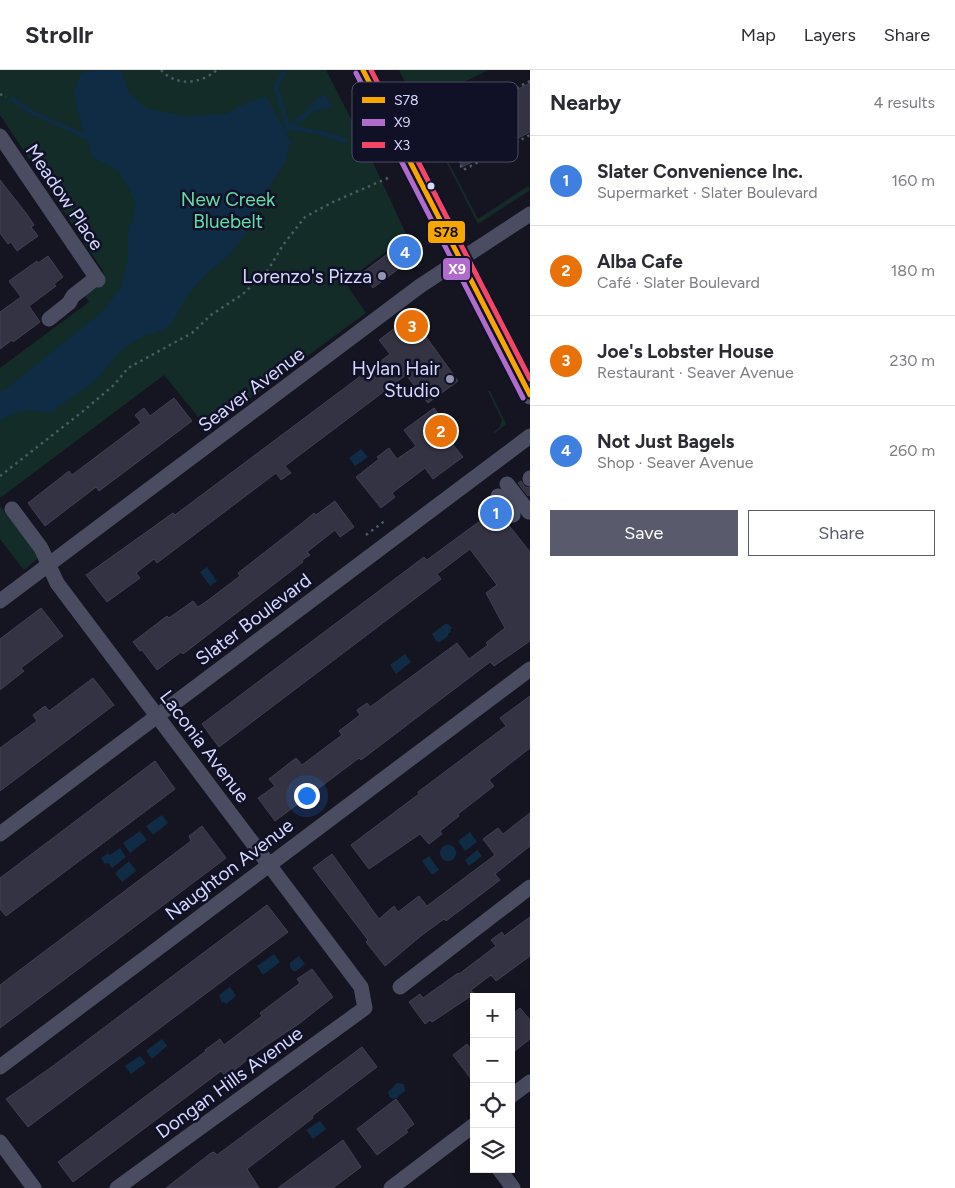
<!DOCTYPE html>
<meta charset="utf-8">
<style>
:root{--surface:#fff;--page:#f7f7f7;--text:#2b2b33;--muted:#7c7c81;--line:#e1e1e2;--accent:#595a6c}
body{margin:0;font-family:Figtree,sans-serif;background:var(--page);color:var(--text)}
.controls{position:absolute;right:15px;bottom:15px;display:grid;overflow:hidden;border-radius:0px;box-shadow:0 5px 20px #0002}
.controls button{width:45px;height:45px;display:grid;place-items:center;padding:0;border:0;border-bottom:1px solid var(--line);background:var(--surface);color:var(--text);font:25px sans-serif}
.you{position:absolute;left:306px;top:725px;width:18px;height:18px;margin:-12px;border:4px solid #fff;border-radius:50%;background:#1a73e8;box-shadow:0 0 0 8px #1a73e833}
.badge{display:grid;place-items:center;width:32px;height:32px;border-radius:50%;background:var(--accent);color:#fff;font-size:16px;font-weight:700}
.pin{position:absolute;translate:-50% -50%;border:2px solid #fff;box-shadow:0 1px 5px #0006}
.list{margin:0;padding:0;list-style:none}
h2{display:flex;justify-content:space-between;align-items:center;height:65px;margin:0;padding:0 20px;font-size:21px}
h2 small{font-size:16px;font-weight:400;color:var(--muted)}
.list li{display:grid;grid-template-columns:32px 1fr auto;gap:15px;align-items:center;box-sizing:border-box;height:90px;padding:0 20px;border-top:1px solid var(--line)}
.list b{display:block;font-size:19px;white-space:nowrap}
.list p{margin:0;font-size:16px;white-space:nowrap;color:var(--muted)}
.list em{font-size:16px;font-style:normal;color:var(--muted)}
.actions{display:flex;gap:10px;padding:15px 20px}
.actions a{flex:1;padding:11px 0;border:1px solid var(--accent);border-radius:0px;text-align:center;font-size:18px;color:var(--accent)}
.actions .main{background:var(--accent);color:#fff}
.icon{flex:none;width:28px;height:28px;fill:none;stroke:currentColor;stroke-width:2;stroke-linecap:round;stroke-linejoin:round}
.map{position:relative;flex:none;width:530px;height:1118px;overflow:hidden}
header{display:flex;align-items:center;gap:30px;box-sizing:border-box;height:70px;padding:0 25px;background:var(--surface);border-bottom:1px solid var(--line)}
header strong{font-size:24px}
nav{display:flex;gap:28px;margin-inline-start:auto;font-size:18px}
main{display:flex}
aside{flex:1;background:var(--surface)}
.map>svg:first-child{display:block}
</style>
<header>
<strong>Strollr</strong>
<nav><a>Map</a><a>Layers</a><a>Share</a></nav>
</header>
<main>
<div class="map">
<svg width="530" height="1118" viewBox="0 0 530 1118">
<rect width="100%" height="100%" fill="#151521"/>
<g fill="#132c28">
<polygon points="0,0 326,0 368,82 407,166 345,212 366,243 208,359 164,305 0,428 0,298 89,232 84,225 104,211 103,201 0,45"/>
<polygon points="399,0 488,0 417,36"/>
<polygon points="428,53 478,149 528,116 530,120 478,154 427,54"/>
<polygon points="488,321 490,321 506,354 495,363 494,362 500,357 502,350"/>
<polygon points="0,436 38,485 37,489 24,500 0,469"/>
</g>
<g fill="#0f2c44">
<path d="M95,0H118L122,3L129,23L148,39L186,46L226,44L244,34L266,26L291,72L285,92L258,134L244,166L229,185L203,207L187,226L171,254L163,260L144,266L122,279L97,309L50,343C27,340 21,338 0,350V322L6,319L103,241L121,217L128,188V162L133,148L135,134L129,118L117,100L92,87L78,43L74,22L81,3Z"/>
<polygon points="324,24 333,37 311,42 309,39 309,36"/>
<polygon points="361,379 368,387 355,396 349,388"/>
<polygon points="207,497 217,511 210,516 200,502"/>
<polygon points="445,554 448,554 452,558 450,560 451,562 448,564 448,566 440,572 436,571 432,564"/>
<polygon points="405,584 411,592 396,604 390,595"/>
<polygon points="162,745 168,753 153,765 146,756"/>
<polygon points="140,761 147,770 130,783 123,773"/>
<polygon points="470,762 477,772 465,781 458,771"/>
<circle cx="448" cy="783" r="8"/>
<polygon points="120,778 126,787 112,798 108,793 105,794 101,788 108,783 110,785"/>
<polygon points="477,780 482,786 469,796 465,790"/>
<polygon points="429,786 439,800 432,805 422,791"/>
<polygon points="129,791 136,801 122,812 115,803"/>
<polygon points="274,884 280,892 263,905 257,896"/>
<polygon points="299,886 305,894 296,901 293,901 290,897 290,893"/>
<polygon points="230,917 236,926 226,934 224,932 222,933 219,925"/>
<polygon points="162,969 167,976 152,989 146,981"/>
<polygon points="140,986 146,993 131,1004 125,996"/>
<polygon points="397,1013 404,1014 405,1021 395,1029 390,1028 388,1022"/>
<polygon points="320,1051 326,1059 313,1069 306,1060"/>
</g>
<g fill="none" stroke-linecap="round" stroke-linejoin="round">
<g stroke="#0f2c44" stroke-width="4.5">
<polyline points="284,0 276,18 288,57 322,63 345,71"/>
<polyline points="12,29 31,42 91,69"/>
<polyline points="281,64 314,38"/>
</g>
</g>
<g fill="#333343" stroke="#404054">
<polygon points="530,13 530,62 462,97 442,58"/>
<polygon points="0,110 26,143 34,155 31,157 38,166 17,181 11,172 8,174 0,163"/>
<polygon points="402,173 413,188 373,218 362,203"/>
<polygon points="48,186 63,207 54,214 56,216 29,236 40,252 13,272 12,270 0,279 0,242 21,227 9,211 37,191 38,193"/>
<polygon points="411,246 458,311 428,333 406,305 285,396 291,403 281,410 276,403 157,493 154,489 136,503 140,508 107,532 86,505 173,443 175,445 390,284 379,270"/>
<polygon points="174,328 192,351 99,421 96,417 45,456 28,433 69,401 72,405 141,353 135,345 144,338 150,346"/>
<polygon points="434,338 445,353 442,355 454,370 451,372 463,387 433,409 425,398 392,423 395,427 381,438 356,407 379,389 377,387 389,378 397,389 416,376 404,360"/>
<polygon points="521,411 525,417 530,418 530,425 528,426 518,413"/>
<polygon points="335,431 354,457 340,467 335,460 307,482 310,485 302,490 303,492 183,584 181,582 157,600 142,580 140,581 133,572 167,546 169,548 193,531 198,537 207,531 240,506 238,503 306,450 314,443 316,445"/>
<polygon points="492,434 530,482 530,571 494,596 490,592 361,690 359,688 275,751 258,728 275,716 269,709 296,688 302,695 342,665 339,661 360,645 357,640 367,633 370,637 457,573 469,589 488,575 486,573 505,558 486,523 497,515 470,479 437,504 441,509 219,677 202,654 424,487 427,490 484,448 480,443"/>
<polygon points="41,538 63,566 21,598 24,601 0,620 0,569"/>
<polygon points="93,608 114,635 0,721 0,678 37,651 33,645 45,636 49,641"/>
<polygon points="530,626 530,678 489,710 494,716 458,744 459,746 440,761 442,764 429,774 420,764 369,799 351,775 419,724 418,722 506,656 500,648"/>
<polygon points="155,691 175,719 6,846 0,839 0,808"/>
<polygon points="530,743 530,776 495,804 500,810 446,851 444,849 422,865 385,896 366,872 368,870 313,798 332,784 379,849 394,836 398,842 419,826 427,836 495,785 483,769 498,758 503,764"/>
<polygon points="202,756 226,788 0,958 0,915 191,771 189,766"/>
<polygon points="267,835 288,862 28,1057 6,1029 53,996"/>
<polygon points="530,847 530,886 496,911 491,905 471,920 474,924 432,952 430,950 425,954 409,932 420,924 423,928 458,903 459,904 496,876 491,870 502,862 504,866"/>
<polygon points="312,899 333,927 300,953 258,981 226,1007 221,1001 73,1112 58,1092 206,981 205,980 220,969 224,975 262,946 260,943 300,913 297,909"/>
<polygon points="520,938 530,950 530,969 511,984 511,945"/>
<polygon points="467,974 474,984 474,1013 453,985"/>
<polygon points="362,977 377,997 312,1046 313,1048 247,1099 259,1118 166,1118 211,1083 214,1082 217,1085"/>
<polygon points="396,1029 414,1054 406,1060 408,1062 377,1085 357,1059"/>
<polygon points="343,1070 361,1097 333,1118 278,1118"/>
</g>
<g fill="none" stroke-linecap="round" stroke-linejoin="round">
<g stroke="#495b63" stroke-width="2.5" stroke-dasharray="2.5 4" stroke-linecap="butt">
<path d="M161,0C177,17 200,14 217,0"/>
<polyline points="530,11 441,57 463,100 530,65"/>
<polyline points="0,24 6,27"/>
<polyline points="0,406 82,342 114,315 128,298 192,263 211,245 243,224 268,200 283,175 305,147 333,132 388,108"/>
<polyline points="366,465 386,450"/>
</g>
<g stroke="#4a4d61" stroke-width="15">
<polyline points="0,66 98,210"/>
<polyline points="49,249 69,233 73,226 96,208"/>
<polyline points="530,408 530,409"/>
<polyline points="507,414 529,442"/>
<polyline points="498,426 513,445"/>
<polyline points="12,439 41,478 57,513 361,917 365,938 117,1118"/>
<polyline points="0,531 420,216 530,144"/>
<polyline points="0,764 530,366"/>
<polyline points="400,917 530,817"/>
<polyline points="0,997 530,599"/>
<polyline points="511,1026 530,1012"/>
<polyline points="0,1072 34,1118"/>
<polyline points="499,1099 513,1118"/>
<polyline points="391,1118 474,1055"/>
</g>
<polyline stroke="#514e67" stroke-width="19" points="363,0 530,325"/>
<g stroke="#101126" stroke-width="9">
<polyline id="bus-1" points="363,0 530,325"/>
</g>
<g stroke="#101126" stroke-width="9">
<polyline id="bus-2" points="356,3 523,328"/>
</g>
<g stroke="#101126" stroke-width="9">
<polyline id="bus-3" points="371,0 530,309"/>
</g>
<use href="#bus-1" stroke="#f7a600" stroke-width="5"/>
<use href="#bus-2" stroke="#b06ccc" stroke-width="5"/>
<use href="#bus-3" stroke="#f34667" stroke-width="5"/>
</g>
<circle fill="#d6d9fe" stroke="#101126" stroke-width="2" cx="431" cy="116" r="4.5"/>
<g fill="#9294b1" stroke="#101126" stroke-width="2">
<circle cx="382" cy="206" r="5"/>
<circle cx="450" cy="309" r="5"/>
</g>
<g text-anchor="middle" stroke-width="5" stroke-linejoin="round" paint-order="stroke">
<g font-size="19" fill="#d6d9fe" stroke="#101126">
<text transform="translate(65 127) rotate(56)" y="7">Meadow Place</text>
<text transform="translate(251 319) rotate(-37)" y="7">Seaver Avenue</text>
<text transform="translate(253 549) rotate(-37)" y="7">Slater Boulevard</text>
<text transform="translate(205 676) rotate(53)" y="7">Laconia Avenue</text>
<text transform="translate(229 799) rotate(-37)" y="7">Naughton Avenue</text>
<text transform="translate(229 1012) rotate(-36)" y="7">Dongan Hills Avenue</text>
</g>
<g font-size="19" fill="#63dda5" stroke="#101126">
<text x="228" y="136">New Creek<tspan x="228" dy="22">Bluebelt</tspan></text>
</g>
<g font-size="19" fill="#d6d9fe" stroke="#101126" text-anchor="end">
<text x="372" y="213">Lorenzo's Pizza</text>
<text x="440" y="305">Hylan Hair<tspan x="440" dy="22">Studio</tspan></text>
</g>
</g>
<rect x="352" y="12" width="166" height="80" rx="8" fill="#101126" stroke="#4b4d67" stroke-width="1"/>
<rect x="362" y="27" width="23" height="6" fill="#f7a600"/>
<rect x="362" y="49" width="23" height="7" fill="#b06ccc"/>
<rect x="362" y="72" width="23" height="6" fill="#f34667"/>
<g font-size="14" fill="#d6d9fe">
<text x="394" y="35">S78</text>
<text x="394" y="57">X9</text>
<text x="394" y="80">X3</text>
</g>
<g stroke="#101126" stroke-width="2">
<rect x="427" y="150" width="39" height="24" rx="5" fill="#f7a600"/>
<rect x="442" y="187" width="29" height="24" rx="5" fill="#b06ccc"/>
</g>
<g font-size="14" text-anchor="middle" font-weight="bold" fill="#fff">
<text x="457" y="204">X9</text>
</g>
<g font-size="14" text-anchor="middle" font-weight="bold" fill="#111">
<text x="446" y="167">S78</text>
</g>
</svg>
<div class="controls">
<button>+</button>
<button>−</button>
<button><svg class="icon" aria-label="locate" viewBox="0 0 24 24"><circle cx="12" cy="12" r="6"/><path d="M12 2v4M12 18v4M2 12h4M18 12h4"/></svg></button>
<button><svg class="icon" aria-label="layers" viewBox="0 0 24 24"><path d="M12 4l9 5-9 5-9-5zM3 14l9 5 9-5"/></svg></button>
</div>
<div class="you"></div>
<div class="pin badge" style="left:496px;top:443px;background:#3f7fe0">1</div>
<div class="pin badge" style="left:441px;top:361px;background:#e8710a">2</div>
<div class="pin badge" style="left:412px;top:256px;background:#e8710a">3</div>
<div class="pin badge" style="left:405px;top:182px;background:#3f7fe0">4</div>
</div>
<aside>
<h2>Nearby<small>4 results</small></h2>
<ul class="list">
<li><span class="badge" style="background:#3f7fe0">1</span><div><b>Slater Convenience Inc.</b><p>Supermarket · Slater Boulevard</p></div><em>160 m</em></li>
<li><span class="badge" style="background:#e8710a">2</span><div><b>Alba Cafe</b><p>Café · Slater Boulevard</p></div><em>180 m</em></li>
<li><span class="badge" style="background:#e8710a">3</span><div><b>Joe's Lobster House</b><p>Restaurant · Seaver Avenue</p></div><em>230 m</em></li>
<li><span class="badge" style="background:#3f7fe0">4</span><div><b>Not Just Bagels</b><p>Shop · Seaver Avenue</p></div><em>260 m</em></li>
</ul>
<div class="actions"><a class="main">Save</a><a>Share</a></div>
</aside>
</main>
